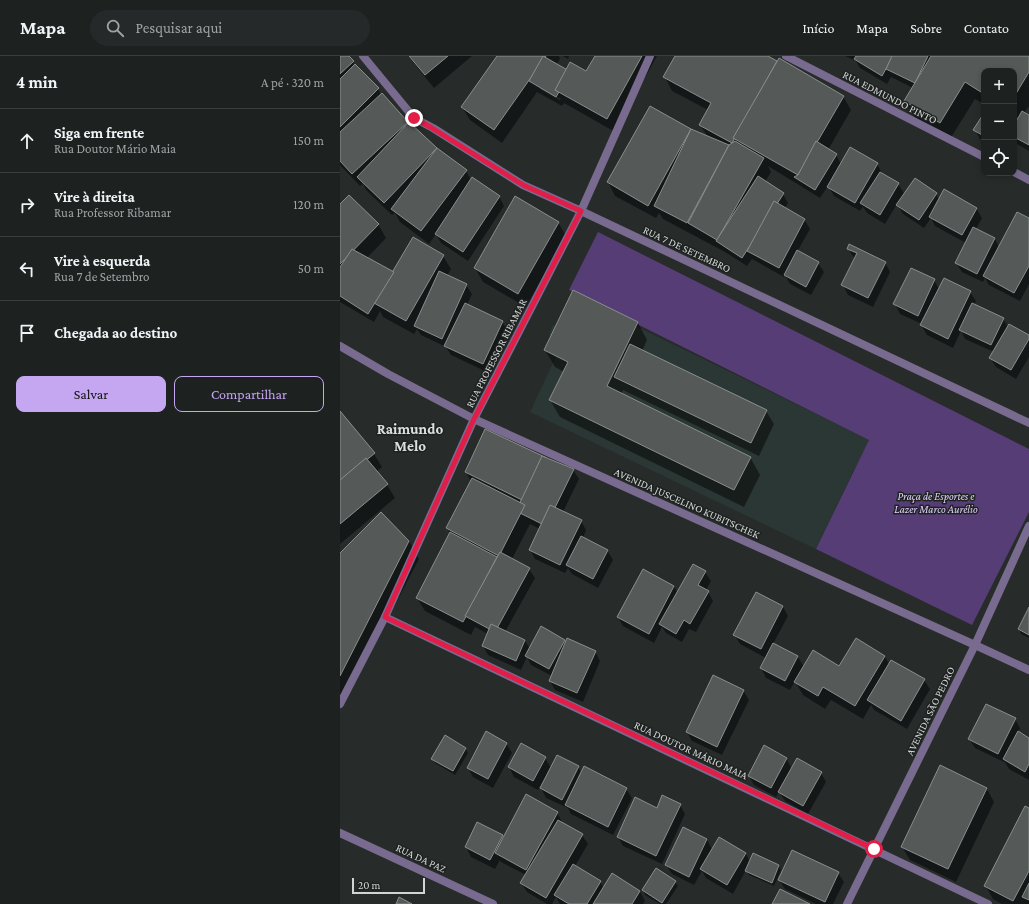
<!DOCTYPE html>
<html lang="pt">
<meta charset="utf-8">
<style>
:root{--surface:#1d2120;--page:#252929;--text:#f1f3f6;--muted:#a0a3a5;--line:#3b3e3e;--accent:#c5a7f1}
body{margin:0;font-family:"Crimson Pro",serif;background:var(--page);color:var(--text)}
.controls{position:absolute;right:12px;top:12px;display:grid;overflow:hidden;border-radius:8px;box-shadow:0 2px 6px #0003}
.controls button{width:36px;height:36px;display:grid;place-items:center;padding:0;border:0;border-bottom:1px solid var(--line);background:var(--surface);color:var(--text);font:20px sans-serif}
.scale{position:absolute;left:12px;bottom:10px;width:73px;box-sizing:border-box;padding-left:4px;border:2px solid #d2d5d4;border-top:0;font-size:11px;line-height:14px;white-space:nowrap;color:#d2d5d4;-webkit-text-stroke:3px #1e2221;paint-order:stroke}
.stop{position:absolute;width:12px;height:12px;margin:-9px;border:3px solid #e11d48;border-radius:50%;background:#fff}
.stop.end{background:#e11d48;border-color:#fff;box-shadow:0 1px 4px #0008}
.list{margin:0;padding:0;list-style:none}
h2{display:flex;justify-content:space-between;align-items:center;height:52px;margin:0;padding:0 16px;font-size:17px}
h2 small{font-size:13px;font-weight:400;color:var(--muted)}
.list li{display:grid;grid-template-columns:26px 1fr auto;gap:12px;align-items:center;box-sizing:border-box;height:64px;padding:0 16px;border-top:1px solid var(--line)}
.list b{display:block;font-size:15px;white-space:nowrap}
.list p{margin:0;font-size:13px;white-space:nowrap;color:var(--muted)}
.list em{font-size:13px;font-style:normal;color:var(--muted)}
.actions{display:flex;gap:8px;padding:12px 16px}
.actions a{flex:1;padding:9px 0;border:1px solid var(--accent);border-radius:8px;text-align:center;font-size:14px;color:var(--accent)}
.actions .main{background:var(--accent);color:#111}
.icon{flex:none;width:22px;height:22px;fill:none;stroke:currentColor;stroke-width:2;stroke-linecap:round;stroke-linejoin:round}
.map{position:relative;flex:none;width:689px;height:848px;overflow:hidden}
header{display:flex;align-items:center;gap:24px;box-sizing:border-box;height:56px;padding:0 20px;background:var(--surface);border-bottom:1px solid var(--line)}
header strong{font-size:19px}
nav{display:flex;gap:22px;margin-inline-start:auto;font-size:14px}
.search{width:280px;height:36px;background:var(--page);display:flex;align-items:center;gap:10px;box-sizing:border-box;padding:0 14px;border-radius:22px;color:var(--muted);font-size:15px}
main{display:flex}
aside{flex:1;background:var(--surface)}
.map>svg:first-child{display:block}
</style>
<header>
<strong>Mapa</strong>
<div class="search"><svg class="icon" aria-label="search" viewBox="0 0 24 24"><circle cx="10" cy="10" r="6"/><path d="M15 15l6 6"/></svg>Pesquisar aqui</div>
<nav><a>Início</a><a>Mapa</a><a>Sobre</a><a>Contato</a></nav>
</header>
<main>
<aside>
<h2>4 min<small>A pé · 320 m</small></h2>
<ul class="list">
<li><svg class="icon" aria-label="ahead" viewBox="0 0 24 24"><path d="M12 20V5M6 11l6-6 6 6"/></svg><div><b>Siga em frente</b><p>Rua Doutor Mário Maia</p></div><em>150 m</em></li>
<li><svg class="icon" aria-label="right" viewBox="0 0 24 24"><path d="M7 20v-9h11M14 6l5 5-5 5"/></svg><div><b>Vire à direita</b><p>Rua Professor Ribamar</p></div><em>120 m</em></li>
<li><svg class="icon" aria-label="left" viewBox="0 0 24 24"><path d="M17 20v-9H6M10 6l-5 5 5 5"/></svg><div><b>Vire à esquerda</b><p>Rua 7 de Setembro</p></div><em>50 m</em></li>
<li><svg class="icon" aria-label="arrive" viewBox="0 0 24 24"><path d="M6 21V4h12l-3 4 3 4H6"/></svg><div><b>Chegada ao destino</b></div></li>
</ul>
<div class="actions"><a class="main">Salvar</a><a>Compartilhar</a></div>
</aside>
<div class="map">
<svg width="689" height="848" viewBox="0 0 689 848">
<rect width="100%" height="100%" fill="#272c2b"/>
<polygon fill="#2b3734" points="242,244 530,384 512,418 476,493 190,356 223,286 209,279 213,269 227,275"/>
<polygon fill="#563d76" points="258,176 689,393 689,456 632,569 476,493 529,384 229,234"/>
<g fill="#0007" fill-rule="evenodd">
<polygon points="0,0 8,0 17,12 38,33 41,39 69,68 97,94 126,115 131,124 159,140 164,150 128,205 101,187 96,178 89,188 60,166 55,157 52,159 26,134 23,128 20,130 0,109"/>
<polygon points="68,0 132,0 94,32"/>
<path d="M158,0H219L220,3L217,8L227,14L247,16L256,0H317L275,76L224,47L222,50L197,36L162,87L130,64L122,51ZM200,31L221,43L220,44L200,33Z"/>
<polygon points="223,0 229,0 228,3"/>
<polygon points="336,0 426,0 503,40 511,54 488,94 496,99 501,108 537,108 542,117 542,118 558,128 565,139 596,138 599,144 636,152 642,162 636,173 655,183 659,191 689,164 689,228 680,245 649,229 645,222 643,226 622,216 616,207 626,187 595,170 591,162 584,172 563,158 557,148 545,168 527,157 523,151 520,155 494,140 488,130 480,142 428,110 431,116 425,126 443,138 448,147 445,152 464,163 470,173 457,196 478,207 484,216 471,239 450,228 445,219 444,221 412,203 407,210 385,196 323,163 319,157 316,162 275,140 268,126 310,51 351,74 368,81 360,69 368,54 332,35 325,21"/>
<polygon points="505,0 689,0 689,50 684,57 689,60 689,95 675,87 674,85 674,15 644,15 644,48 635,43 610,83 575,62 565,45 573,32 551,21 547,28 520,12 516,5"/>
<polygon points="644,59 644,90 635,74"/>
<polygon points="0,150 38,168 46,182 27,202 53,217 103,200 111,213 107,220 126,229 132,238 127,249 162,266 168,275 149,317 111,299 106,291 81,279 77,273 74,278 43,261 40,255 34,266 0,246"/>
<polygon points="218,166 226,180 186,251 143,226 135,212"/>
<polygon points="508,193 545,206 550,216 533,251 508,239 503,229 515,203"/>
<polygon points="594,224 599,233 630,236 636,245 634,249 663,263 668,271 689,281 689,301 676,323 656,311 650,302 654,296 625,283 621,275 613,292 587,279 581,269 582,268 560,258 555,248"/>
<polygon points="298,267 307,284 302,295 426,355 434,368 419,400 283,334 281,338 410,401 420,419 404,451 220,361 210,344 224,316 215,311 205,294"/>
<polygon points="0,356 34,398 42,411 36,416 47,429 55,442 0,488"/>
<polygon points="233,414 239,423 223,456 241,465 246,474 243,482 267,494 273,504 258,532 232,518 228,512 225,517 195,503 190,494 200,473 190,468 172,503 189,513 195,522 165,576 185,585 190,593 224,584 226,588 255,595 260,605 243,646 215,634 210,625 212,620 191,609 187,601 181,614 148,599 143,590 148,578 135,571 131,579 85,555 77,542 110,477 107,472 131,426 126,416"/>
<polygon points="69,485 79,503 5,645 0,640 0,498"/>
<polygon points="353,509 365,516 371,525 366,534 368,536 373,545 356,576 349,573 342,586 326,577 322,571 314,587 283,570 278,561 303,514 334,531 338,537"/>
<polygon points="416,537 443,551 448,560 433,588 458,601 464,611 499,611 516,583 545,601 549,608 551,605 584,624 590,633 567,673 534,654 531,649 523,663 491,644 485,653 463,639 455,625 450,634 426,622 421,612 426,602 400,588 394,578"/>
<polygon points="689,553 689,582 681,578 679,573"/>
<polygon points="403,634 409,644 382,699 352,685 347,676"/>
<polygon points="675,663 680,672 678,677 689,683 689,724 669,713 664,705 664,706 635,692 629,683"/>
<polygon points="166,687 172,697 153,732 133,721 128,712"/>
<polygon points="182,688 205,702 211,712 238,711 242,717 286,733 292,742 273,779 231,758 228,752 206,742 200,730 198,734 174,721 169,711"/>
<polygon points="125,692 128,697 115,719 95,707 92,703"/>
<polygon points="446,702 452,713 481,717 486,726 468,758 445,745 439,736 436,741 414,729 409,720"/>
<polygon points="647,733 654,746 616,826 570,804 562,791"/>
<polygon points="340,749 345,758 322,808 283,790 278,781 317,753"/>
<polygon points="689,753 689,848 662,848 653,843 645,829"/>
<polygon points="217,756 222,766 221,767 242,779 248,788 235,810 260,826 264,832 300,835 305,845 303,848 220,848 216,841 212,848 207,848 187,836 181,827 186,819 161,806 160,804 155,813 131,801 126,791 162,780 164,782"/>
<polygon points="367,784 372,793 406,798 410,806 439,810 441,814 434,830 409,819 406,814 393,838 366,822 362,815 354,829 332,818 326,809"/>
<polygon points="498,817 504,826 493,848 476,848 445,833 439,824"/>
<polygon points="335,826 338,830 326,848 320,848 305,839 303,834"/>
</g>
<g fill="#555a58" stroke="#898f8d">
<polygon points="0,0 9,0 14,5 0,18"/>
<polygon points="69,0 108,0 85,19"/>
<polygon points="157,0 206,0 154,74 121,51"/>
<polygon points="203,0 231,16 216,41 189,25"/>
<polygon points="255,0 302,0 267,63 215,34 230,6 246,15"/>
<polygon points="335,0 428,0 437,5 392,87 359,69 371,47 323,21"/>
<polygon points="516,0 553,0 542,20 514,3"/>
<polygon points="552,0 588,0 575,27 546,13"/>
<polygon points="591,0 689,0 689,16 674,41 674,15 644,15 644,38 625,26 600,67 564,45"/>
<polygon points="439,2 504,40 458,119 393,82"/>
<polygon points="15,8 39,32 0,71 0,23"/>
<polygon points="42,37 68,66 12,118 0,105 0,76"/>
<polygon points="310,50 351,73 308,150 267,126"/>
<polygon points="682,55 689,59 689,89 674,81 674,69"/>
<polygon points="644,57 644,80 633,74"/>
<polygon points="69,66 97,92 44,147 17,121"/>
<polygon points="351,73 389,89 347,167 314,150"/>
<polygon points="395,85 424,102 377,184 348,167 389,89"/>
<polygon points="476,85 497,98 475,134 454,121 458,119"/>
<polygon points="510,91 538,107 515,147 487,131"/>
<polygon points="97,92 127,114 81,175 51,153"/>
<polygon points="540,116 559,127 540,159 520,147"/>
<polygon points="418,120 444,137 402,202 376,185"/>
<polygon points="132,121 160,140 123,196 95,178"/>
<polygon points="575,122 597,137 579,164 556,149"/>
<polygon points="604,133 637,152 622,179 589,161"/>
<polygon points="9,139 39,168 0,208 0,148"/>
<polygon points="175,140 219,166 178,238 134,212"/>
<polygon points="434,145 465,163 439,212 407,195"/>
<polygon points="677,156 689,162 689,210 674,237 643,220"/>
<polygon points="633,171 655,182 637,218 615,207"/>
<polygon points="73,181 104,199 66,265 34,247"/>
<polygon points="509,188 546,206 528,242 501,229 517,197 507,193"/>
<polygon points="12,193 54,216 28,258 0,240 0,211"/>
<polygon points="457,194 479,206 466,231 444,219"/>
<polygon points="571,212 595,223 578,260 553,248"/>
<polygon points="99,215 127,228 102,283 74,270"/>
<polygon points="604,222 631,235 608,283 580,269"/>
<polygon points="233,234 298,266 267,330 411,401 394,434 209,344 228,306 204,294"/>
<polygon points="125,247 163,265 143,308 104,290"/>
<polygon points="632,247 664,262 651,289 619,274"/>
<polygon points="669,268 689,279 689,283 671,314 649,302"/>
<polygon points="290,288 427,354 411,387 274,321"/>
<polygon points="0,355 35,397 0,426"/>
<polygon points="145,373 207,402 186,446 125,416"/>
<polygon points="202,400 234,413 206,470 176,455"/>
<polygon points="26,402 48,428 0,468 0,424"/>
<polygon points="132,422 185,449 159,500 106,472"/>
<polygon points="210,449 242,464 220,509 189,494"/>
<polygon points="41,456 69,485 0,620 0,497"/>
<polygon points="110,476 157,501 123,566 76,542"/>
<polygon points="241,480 268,494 253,523 226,509"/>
<polygon points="160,496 190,512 155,576 125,560"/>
<polygon points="353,508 366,515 358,529 369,535 350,568 344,564 336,578 319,568"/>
<polygon points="303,513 334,530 309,578 277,561"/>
<polygon points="416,536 443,550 421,593 393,579"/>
<polygon points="689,551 689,579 678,573"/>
<polygon points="151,568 185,584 176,605 142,590"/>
<polygon points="201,570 225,584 209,613 185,600"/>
<polygon points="227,582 256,595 237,637 209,625"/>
<polygon points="516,582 545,600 515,650 483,631 478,640 454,626 473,594 499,610"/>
<polygon points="433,587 458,600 445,625 420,612"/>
<polygon points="551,604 585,623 561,665 527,644"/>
<polygon points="373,619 404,634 377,691 346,676"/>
<polygon points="646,648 676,662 658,698 628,683"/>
<polygon points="146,675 167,687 148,723 127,712"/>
<polygon points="678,675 689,682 689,708 685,716 663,703"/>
<polygon points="105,679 126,692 113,715 91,703"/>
<polygon points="181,687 206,701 193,725 168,711"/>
<polygon points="424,689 447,702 431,732 408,720"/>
<polygon points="217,699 239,710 222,744 200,732"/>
<polygon points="457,702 482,716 463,750 438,736"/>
<polygon points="600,709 647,732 608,813 561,791"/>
<polygon points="244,710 287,732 268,771 225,749"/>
<polygon points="186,738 218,756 186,814 155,797"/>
<polygon points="322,739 341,748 316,800 277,781 295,741 317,752"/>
<polygon points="685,750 689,752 689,815 673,845 644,830"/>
<polygon points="218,764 243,778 206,842 180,827"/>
<polygon points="137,766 163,779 150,804 125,791"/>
<polygon points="343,771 367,783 349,821 325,809"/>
<polygon points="379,781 406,797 387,829 360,813"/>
<polygon points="452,794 499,816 485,846 438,824"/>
<polygon points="413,797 439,809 432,827 405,815"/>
<polygon points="233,808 261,825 247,848 229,848 214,839"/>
<polygon points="316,812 336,825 322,847 302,834"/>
<polygon points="272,817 300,835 292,848 253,848"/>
<polygon points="689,827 689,844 682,841"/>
<polygon points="440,833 470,848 432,848"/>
<polygon points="59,841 72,848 56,848"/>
</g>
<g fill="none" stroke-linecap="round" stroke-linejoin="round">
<g stroke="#796b8f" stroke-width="8">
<polyline points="23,0 74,62 93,72 183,129 241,155 689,367"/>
<polyline points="446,0 644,101"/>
<polyline points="674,116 689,124"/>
<polyline points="0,290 48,318 134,363 635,589 689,614"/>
<polyline points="45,561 648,848"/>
<polyline points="0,648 45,561 134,363 241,155 310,0"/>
<polyline points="0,777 153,848"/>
<polyline points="507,848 635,589 689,470"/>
</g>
</g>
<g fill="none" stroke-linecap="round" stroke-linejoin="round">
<polyline stroke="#e11d48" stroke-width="5" points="74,62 92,72 183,129 241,155 134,363 45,561 534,793"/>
</g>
<g text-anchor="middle" stroke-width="3" stroke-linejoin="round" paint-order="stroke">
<g font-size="11" fill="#d2d5d4" stroke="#1e2221">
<text transform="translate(550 41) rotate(27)" y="4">RUA EDMUNDO PINTO</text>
<text transform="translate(347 193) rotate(25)" y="4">RUA 7 DE SETEMBRO</text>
<text transform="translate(156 297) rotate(-63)" y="4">RUA PROFESSOR RIBAMAR</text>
<text transform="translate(347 447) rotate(24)" y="4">AVENIDA JUSCELINO KUBITSCHEK</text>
<text transform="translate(590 655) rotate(-64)" y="4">AVENIDA SÃO PEDRO</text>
<text transform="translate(351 694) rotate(25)" y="4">RUA DOUTOR MÁRIO MAIA</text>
<text transform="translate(81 802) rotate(25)" y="4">RUA DA PAZ</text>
</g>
<g font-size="11" font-style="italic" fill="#e0cffb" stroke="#1e2221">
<text x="596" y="444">Praça de Esportes e<tspan x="596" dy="13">Lazer Marco Aurélio</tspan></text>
</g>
<g font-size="15" font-weight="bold" fill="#dbe1df" stroke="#1e2221">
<text x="70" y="378">Raimundo<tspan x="70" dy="17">Melo</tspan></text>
</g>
</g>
</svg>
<div class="controls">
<button>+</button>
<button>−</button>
<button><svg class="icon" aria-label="locate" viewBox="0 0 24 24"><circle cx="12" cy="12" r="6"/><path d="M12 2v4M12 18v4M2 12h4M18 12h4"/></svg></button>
</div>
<div class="scale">20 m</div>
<div class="stop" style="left:534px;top:793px"></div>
<div class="stop end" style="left:74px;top:62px"></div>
</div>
</main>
